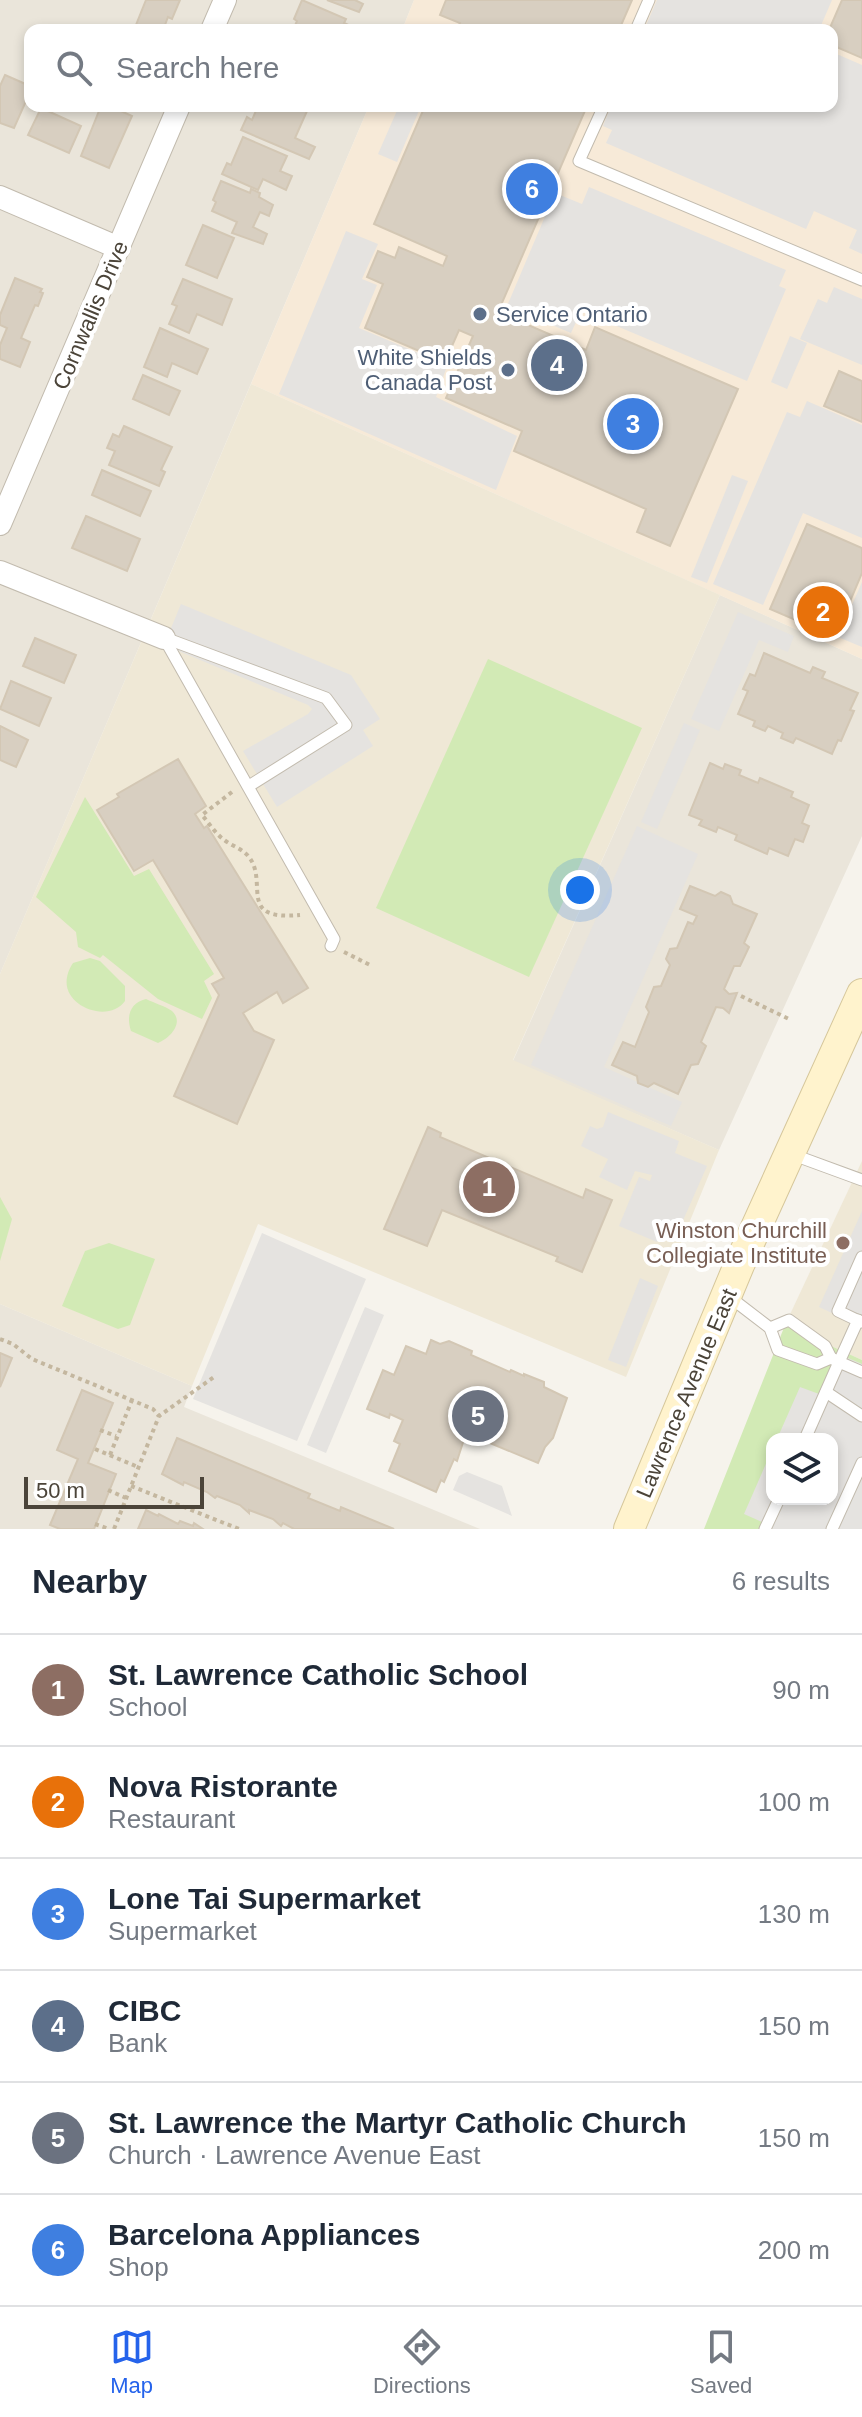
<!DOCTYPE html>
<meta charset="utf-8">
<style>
:root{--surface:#fff;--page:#f2f2f3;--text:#1f2937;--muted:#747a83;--line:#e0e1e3;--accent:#2563eb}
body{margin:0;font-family:Arial,sans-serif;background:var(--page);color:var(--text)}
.controls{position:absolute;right:24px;bottom:24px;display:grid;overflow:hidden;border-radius:16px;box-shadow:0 4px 12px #0003}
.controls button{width:72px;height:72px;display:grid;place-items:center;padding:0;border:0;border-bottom:2px solid var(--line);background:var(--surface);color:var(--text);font:40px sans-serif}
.scale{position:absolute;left:24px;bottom:20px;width:180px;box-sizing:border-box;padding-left:8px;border:4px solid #4b4439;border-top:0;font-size:22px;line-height:28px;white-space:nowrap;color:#4b4439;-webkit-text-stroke:6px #fff;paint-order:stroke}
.you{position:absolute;left:580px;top:890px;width:28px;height:28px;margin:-20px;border:6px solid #fff;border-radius:50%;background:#1a73e8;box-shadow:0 0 0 12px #1a73e833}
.badge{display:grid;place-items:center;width:52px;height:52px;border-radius:50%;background:var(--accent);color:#fff;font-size:26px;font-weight:700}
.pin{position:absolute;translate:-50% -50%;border:4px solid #fff;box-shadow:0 2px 8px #0006}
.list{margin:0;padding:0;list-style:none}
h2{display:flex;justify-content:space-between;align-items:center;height:104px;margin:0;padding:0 32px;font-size:34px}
h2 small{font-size:26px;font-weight:400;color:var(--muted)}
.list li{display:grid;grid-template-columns:52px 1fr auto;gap:24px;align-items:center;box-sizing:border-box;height:112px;padding:0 32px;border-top:2px solid var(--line)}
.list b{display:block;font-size:30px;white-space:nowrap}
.list p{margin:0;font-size:26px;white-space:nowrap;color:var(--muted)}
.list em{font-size:26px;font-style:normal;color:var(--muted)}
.icon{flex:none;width:44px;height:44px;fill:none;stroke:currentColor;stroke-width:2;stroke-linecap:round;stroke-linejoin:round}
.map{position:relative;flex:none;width:862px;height:1529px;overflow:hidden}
.search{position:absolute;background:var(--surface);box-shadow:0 4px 12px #0003;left:24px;right:24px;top:24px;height:88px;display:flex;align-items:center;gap:20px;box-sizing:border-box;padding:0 28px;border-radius:16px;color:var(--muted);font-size:30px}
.sheet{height:776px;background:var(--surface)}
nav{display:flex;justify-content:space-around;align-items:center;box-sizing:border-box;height:112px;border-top:2px solid var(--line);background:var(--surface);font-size:22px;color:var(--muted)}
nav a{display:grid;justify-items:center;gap:4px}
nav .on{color:var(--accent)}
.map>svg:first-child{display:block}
</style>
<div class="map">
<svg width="862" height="1529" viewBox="0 0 862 1529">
<rect width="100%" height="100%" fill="#f6f3ec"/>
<g fill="#eae5da">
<polygon points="0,0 414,0 402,30 30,30 30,106 369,106 0,974"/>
<polygon points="720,595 862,659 862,836 719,1150 513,1061"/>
<polygon points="0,1304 192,1386 184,1407 480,1529 0,1529"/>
</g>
<polygon fill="#f7ead8" points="414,0 862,0 862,659 251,384 369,106 832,106 832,30 402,30"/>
<g fill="#efe8d6">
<polygon points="251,384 720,595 513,1060 719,1150 626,1377 258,1224 192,1386 0,1304 0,974"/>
<polygon points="862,1161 862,1360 785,1325"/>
</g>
<g fill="#d2eab5" fill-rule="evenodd">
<polygon points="488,659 642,728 529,977 376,908"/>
<polygon points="85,797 134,876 149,869 214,974 204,981 212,998 202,1019 158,999 103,955 100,958 78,947 76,932 36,897"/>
<path d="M90,958L100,961L125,986V1001C107,1027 47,1002 73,963Z"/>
<path d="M146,999C154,1003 165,1006 172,1011C185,1023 169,1039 158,1043L131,1031C126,1016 130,1003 146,999Z"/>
<polygon points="0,1197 12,1219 0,1261"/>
<polygon points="109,1243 155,1259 130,1325 118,1329 62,1306 85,1251"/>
<path d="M785,1325L862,1360V1529H704ZM772,1439H832V1499H772Z"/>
</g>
<g fill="#e5e3e0">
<polygon points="657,0 832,0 819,30 644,30"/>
<polygon points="832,52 862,65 862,254 849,248 857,230 814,211 806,229 606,143 612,130 603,126 611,106 832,106"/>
<polygon points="399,106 421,106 397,162 378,154"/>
<polygon points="589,187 786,270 779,286 786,289 747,381 581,311 571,333 507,306 555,193 582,204"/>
<polygon points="346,231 378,244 362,279 377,285 359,328 423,355 446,369 436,397 517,436 496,490 279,394"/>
<polygon points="834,287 862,299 862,365 800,339 818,299 827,303"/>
<polygon points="790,336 807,343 787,389 771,382"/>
<polygon points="807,401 862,425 862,538 803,513 763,605 713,584 787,412 800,417"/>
<polygon points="732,475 748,481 707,583 691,577"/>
<polygon points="862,582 862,647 838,637"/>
<polygon points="181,604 351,675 380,719 363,730 373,746 277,807 243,751 308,714 312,709 308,705 164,645"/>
<polygon points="738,612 794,636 788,652 759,640 719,731 691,719"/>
<polygon points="684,723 700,730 657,829 641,822"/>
<polygon points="637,826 698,854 604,1067 682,1102 671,1126 531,1065"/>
<polygon points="608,1112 679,1141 675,1153 707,1166 681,1225 672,1222 663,1226 657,1242 619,1226 639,1177 650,1181 652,1175 635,1171 627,1190 599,1177 608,1159 581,1146 590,1126 597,1129 603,1127"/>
<polygon points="862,1211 862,1327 819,1307"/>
<polygon points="262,1233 366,1279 297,1441 193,1399"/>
<polygon points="640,1278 658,1286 626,1367 608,1360"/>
<polygon points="365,1307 384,1315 326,1453 307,1445"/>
<polygon points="836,1353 862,1364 862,1529 760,1529 762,1522 744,1514 772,1450 772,1499 832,1499 832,1439 777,1439 800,1387 819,1394"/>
<polygon points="467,1472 502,1486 512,1516 453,1490 459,1476"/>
</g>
<g fill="#d8cfc1" stroke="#d3c7b4" stroke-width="2">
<polygon points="146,0 180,0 172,19 168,17 163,30 147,30 136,25"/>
<polygon points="302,0 346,19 344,23 353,27 352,30 293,30 297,21 294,19"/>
<polygon points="327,0 355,0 363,4 359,12"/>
<polygon points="446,0 632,0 619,30 457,30 460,23 440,15"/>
<polygon points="842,0 862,0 862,58 832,45 832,30 829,30"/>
<polygon points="5,75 30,86 30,92 14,128 0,123 0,86"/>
<polygon points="101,106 110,106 132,116 109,168 81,156"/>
<polygon points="258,106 295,106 307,111 295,138 315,147 309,159 241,130 247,117 252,120"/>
<polygon points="425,106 587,106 498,312 586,350 595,327 738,389 670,546 637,532 646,509 514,451 522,431 446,398 473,336 459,330 445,362 365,328 383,284 367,277 378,251 395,258 399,247 443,266 447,256 374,224"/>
<polygon points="41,108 81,126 69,153 28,135"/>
<polygon points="243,137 287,156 280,171 292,176 286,190 263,179 258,190 222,174 227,163 231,165"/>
<polygon points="221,181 250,193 251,189 260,193 259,197 273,205 269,216 260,212 253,227 267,234 263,244 232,233 237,222 212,211 216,202 213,200"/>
<polygon points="203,225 234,238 217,278 186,265"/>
<polygon points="15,278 42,289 40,292 43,293 38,306 35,305 21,338 30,342 20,367 0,359 0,345 7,328 0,325 0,315"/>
<polygon points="183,279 232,299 222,325 197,314 189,333 169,324 177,306 172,304"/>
<polygon points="160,328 208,349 197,374 172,363 167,377 144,367"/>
<polygon points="839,371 862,381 862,422 824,406"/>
<polygon points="143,375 180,391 169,415 133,399"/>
<polygon points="124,426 172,447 161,470 165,472 159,486 109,465 115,451 107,448 113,434 119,437"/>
<polygon points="102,470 151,491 140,516 92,495"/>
<polygon points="86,516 140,539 127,571 72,548"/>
<polygon points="807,524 862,548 862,573 835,637 770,609"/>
<polygon points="35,638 76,655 64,683 23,666"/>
<polygon points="764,653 810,673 813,667 825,672 822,678 858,693 850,710 854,711 841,741 838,740 832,754 796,738 793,743 781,738 783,733 768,726 765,731 753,726 755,721 738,714 748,691 743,689 750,674 755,676"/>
<polygon points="11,681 51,698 39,726 0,709"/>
<polygon points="0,726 28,740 16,767 0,760"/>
<polygon points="178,759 206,806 195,814 204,828 207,826 308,988 283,1003 277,992 243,1013 254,1031 274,1040 237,1124 174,1096 219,995 212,984 224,978 153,860 134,871 97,810 119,797 117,794"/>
<polygon points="710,763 723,769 725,764 741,770 739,775 758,783 760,778 793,792 791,797 809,805 802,823 809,826 803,842 795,839 788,856 769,848 767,854 735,840 737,835 718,827 716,832 699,825 702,820 689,815"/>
<polygon points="690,886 715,896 721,892 730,896 733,904 757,914 744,943 749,947 740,966 734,966 724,989 729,994 737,993 729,1013 723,1008 716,1007 701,1042 706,1046 698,1064 691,1065 678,1094 654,1083 648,1087 638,1083 637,1076 612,1065 623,1042 635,1047 649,1012 646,1007 654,987 661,986 670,965 666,959 670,949 677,948 688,922 693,924 697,916 680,909"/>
<polygon points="428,1127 441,1133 440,1137 583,1198 586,1189 612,1200 582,1272 556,1261 558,1257 442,1210 427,1246 384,1229"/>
<polygon points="431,1340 440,1344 449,1341 472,1351 471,1355 510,1372 511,1370 524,1376 524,1374 544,1382 544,1387 567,1398 553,1438 545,1447 538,1463 466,1433 457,1461 454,1459 444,1482 441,1480 436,1492 389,1471 400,1444 394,1441 403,1420 390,1414 389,1418 367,1409 383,1370 394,1375 406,1346 426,1354"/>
<polygon points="0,1353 12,1358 0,1387"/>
<polygon points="82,1390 113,1403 88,1463 116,1474 94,1529 60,1529 50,1525 78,1459 57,1450"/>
<polygon points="177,1438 310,1494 308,1498 340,1511 341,1507 394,1529 294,1529 283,1523 281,1526 273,1519 249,1510 249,1513 240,1505 217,1496 215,1498 207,1492 184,1482 183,1485 162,1474"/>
<polygon points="146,1510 158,1516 159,1514 178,1524 180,1521 193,1526 194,1523 203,1529 138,1529"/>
</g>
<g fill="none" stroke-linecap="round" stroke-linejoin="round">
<g stroke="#c2bbae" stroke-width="13">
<g id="service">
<polyline points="636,30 649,0"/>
<polyline points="604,106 579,161 862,280"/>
<polyline points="164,638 334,939 331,946"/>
<polyline points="165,638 326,698 346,725 249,786"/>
<polyline points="791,1154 862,1180"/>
<polyline points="727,1295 770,1328 778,1350 817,1364 831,1358 839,1362 858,1320"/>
<polyline points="861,1322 838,1311 862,1257"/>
<polyline points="770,1328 789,1320 825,1346 831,1358"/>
<polyline points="826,1392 862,1416"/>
<polyline points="805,1439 839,1362 862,1372"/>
<polyline points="765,1529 779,1499"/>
<polyline points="832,1529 862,1463"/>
</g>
</g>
<g stroke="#c2bbae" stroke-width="24">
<g id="minor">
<polyline points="212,30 225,0"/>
<polyline points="0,197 119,248"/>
<polyline points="0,524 179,106"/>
<polyline points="0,572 164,638"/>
</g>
</g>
<g stroke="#d6c79b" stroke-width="32">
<polyline id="secondary" points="629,1529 739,1265 862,994"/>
</g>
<g stroke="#c4b79f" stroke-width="4" stroke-dasharray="4 4" stroke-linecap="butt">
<path d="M232,792L202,815C209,823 215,833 223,839C231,846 242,848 249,857C269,883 236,921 300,915"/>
<polyline points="344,952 370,965"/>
<polyline points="741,996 791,1020"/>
<polyline points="0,1339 13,1344 32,1359 153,1409 159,1416"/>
<polyline points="100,1430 116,1436"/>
<polyline points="95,1449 138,1467"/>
<polyline points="110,1455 132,1400"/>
<polyline points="131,1486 239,1529"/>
<polyline points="108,1490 126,1498"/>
<polyline points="95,1524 109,1529"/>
<polyline points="114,1529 159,1416 214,1377"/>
</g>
<use href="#service" stroke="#fff" stroke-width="11"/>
<use href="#minor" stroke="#fff" stroke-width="22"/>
<use href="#secondary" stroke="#fff3cd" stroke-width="30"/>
</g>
<g fill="#5c6f8a" stroke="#fff" stroke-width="3">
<circle cx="480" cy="314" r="8"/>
<circle cx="508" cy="370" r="8"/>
</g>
<circle fill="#8d6e63" stroke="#fff" stroke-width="3" cx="843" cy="1243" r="8"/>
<g text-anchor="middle" stroke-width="8" stroke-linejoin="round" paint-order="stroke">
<g font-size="22" fill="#4e5e75" stroke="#fff" text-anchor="start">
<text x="496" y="322">Service Ontario</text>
<text x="492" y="365" text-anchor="end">White Shields<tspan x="492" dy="25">Canada Post</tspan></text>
</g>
<g font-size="22" fill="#4b4439" stroke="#fff">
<text transform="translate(90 315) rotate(-67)" y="8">Cornwallis Drive</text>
<text transform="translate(686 1393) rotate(-67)" y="8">Lawrence Avenue East</text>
</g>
<g font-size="22" fill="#785e54" stroke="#fff" text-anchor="end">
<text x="827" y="1238">Winston Churchill<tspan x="827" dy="25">Collegiate Institute</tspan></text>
</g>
</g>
</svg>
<div class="controls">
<button><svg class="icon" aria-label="layers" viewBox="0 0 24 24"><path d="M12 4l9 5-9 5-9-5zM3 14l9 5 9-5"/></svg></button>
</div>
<div class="scale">50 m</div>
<div class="you"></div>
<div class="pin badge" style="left:489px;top:1187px;background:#8d6e63">1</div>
<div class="pin badge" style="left:823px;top:612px;background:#e8710a">2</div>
<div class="pin badge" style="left:633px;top:424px;background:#3f7fe0">3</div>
<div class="pin badge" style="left:557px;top:365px;background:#5c6f8a">4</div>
<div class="pin badge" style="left:478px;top:1416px;background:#6b7280">5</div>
<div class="pin badge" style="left:532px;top:189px;background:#3f7fe0">6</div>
<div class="search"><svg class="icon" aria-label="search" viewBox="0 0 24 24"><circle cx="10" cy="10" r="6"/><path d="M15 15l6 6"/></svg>Search here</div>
</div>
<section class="sheet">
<h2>Nearby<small>6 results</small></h2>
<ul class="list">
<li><span class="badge" style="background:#8d6e63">1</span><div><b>St. Lawrence Catholic School</b><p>School</p></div><em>90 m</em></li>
<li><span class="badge" style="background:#e8710a">2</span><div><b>Nova Ristorante</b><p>Restaurant</p></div><em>100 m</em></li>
<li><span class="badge" style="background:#3f7fe0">3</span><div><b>Lone Tai Supermarket</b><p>Supermarket</p></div><em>130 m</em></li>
<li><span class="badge" style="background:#5c6f8a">4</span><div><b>CIBC</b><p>Bank</p></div><em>150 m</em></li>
<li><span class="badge" style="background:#6b7280">5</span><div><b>St. Lawrence the Martyr Catholic Church</b><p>Church · Lawrence Avenue East</p></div><em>150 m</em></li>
<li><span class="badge" style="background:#3f7fe0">6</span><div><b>Barcelona Appliances</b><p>Shop</p></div><em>200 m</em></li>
</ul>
</section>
<nav>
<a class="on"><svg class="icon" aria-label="map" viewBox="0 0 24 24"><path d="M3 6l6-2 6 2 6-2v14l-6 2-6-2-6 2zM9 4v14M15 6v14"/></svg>Map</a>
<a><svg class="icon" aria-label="directions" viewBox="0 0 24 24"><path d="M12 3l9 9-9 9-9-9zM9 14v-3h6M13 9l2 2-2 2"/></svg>Directions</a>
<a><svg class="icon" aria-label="saved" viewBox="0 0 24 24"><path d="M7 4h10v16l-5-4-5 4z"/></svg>Saved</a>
</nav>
